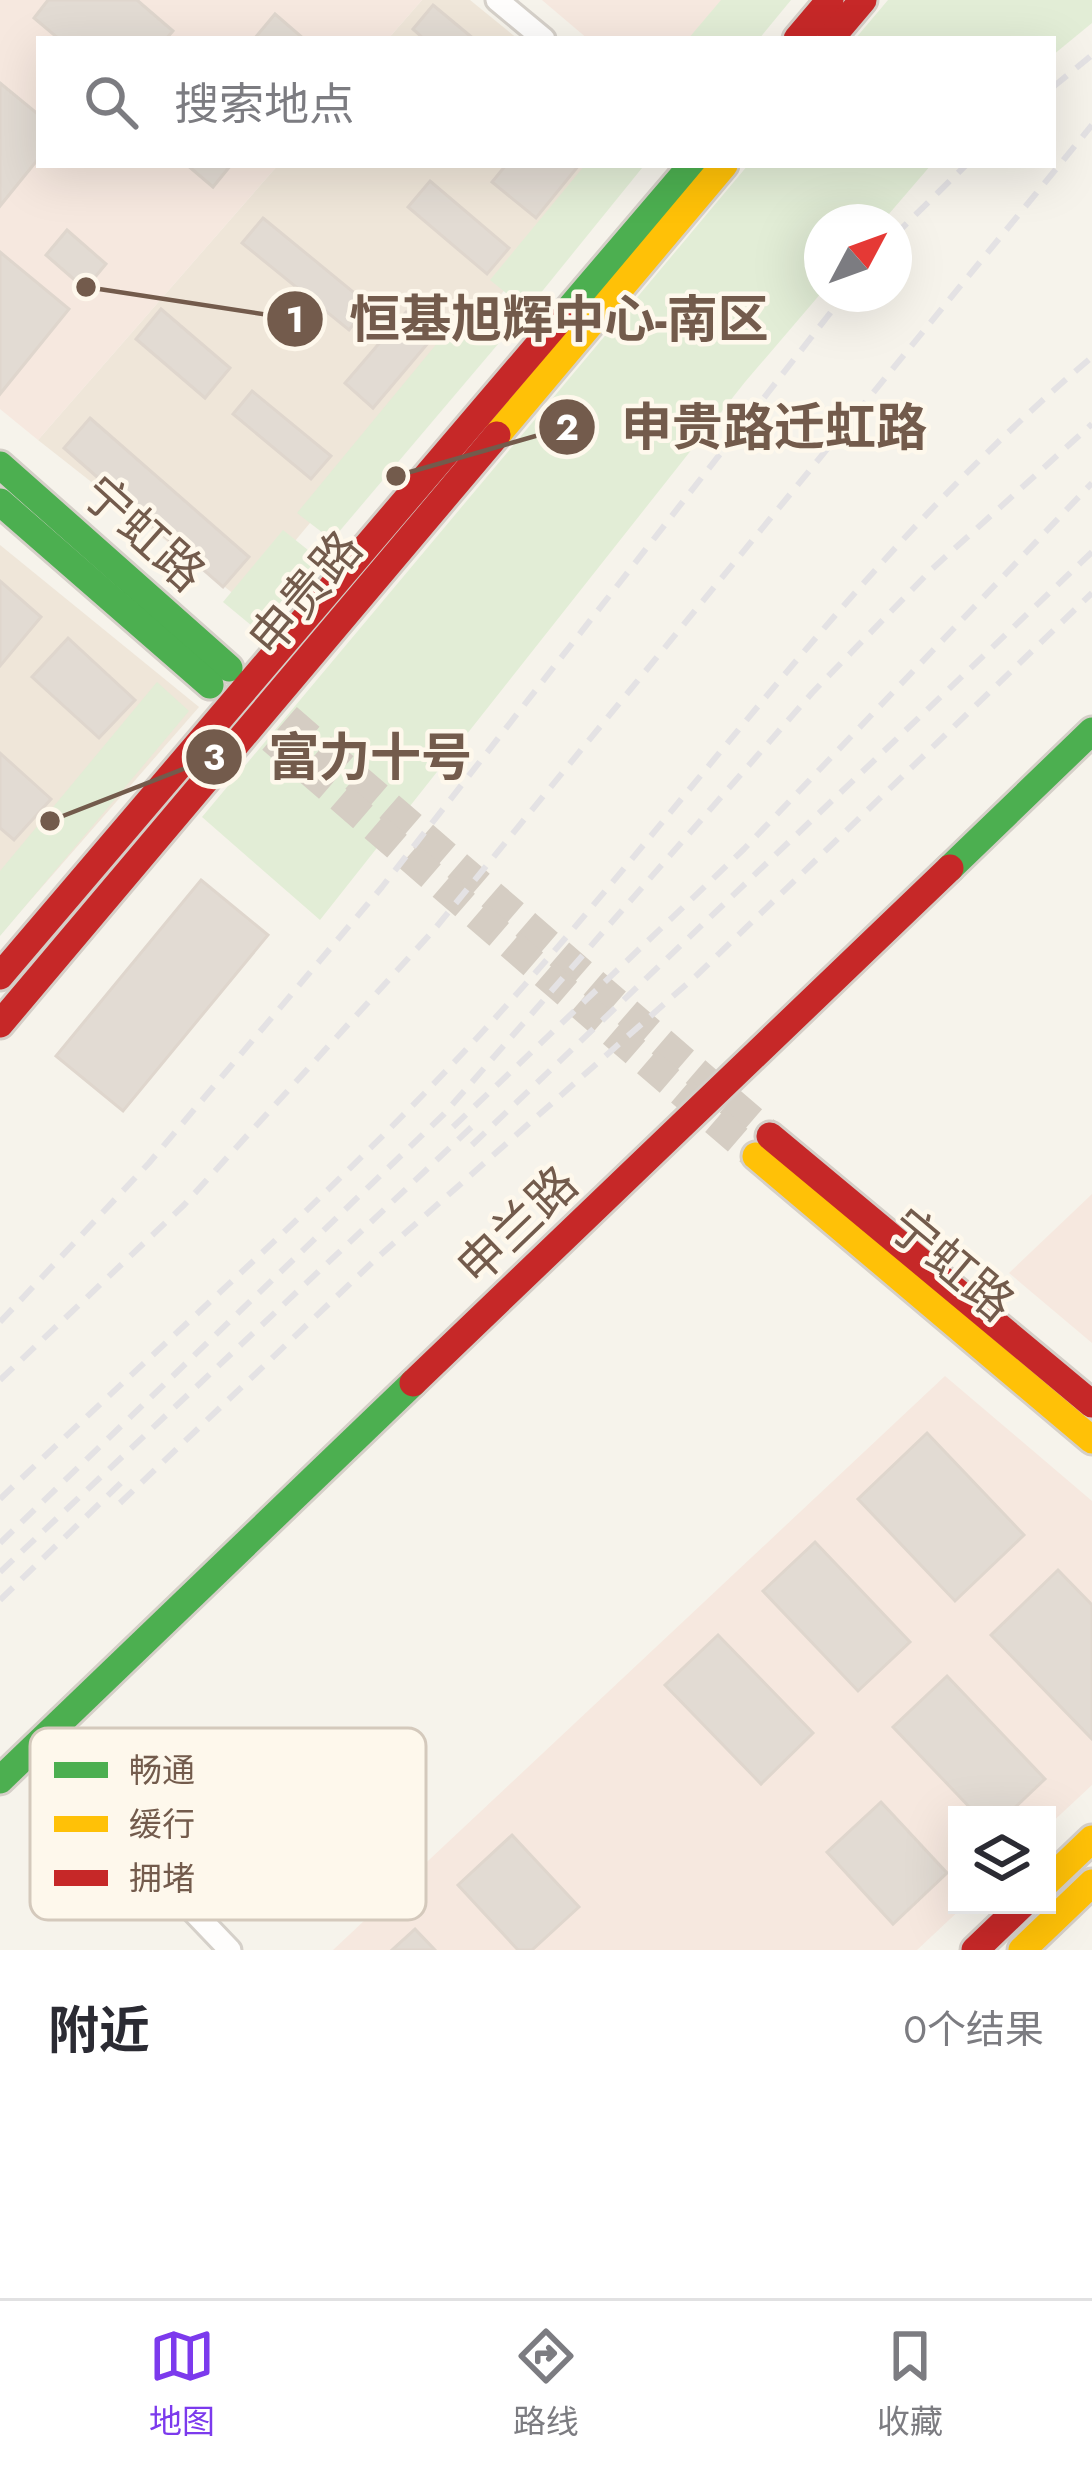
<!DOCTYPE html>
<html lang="zh">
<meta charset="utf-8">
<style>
:root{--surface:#fff;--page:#f2f2f3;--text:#2b2b33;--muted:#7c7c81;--line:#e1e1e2;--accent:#7c3aed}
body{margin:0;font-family:Jost,"Noto Sans SC",sans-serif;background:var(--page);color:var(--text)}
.controls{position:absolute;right:36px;bottom:36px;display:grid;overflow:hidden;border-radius:0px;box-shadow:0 12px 48px #0002}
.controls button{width:108px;height:108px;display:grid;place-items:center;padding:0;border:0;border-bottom:3px solid var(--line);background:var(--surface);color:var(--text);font:60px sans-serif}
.compass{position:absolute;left:804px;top:204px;width:108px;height:108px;border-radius:50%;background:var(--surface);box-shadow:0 12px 48px #0002;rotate:49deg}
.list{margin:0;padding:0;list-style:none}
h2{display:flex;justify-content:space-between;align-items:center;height:156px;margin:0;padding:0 48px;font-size:51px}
h2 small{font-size:39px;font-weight:400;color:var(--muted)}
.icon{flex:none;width:66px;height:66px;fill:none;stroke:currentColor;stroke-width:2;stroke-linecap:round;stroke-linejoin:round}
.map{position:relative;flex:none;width:1092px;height:1950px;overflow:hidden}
.search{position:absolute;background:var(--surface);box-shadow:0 12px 48px #0002;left:36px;right:36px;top:36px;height:132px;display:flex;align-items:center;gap:30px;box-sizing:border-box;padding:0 42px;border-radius:0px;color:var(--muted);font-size:45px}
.sheet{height:348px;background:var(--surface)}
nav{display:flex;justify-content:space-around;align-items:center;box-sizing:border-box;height:168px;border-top:3px solid var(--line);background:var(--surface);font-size:33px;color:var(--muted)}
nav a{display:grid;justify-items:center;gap:6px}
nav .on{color:var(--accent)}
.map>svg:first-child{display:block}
</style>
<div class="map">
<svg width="1092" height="1950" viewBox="0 0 1092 1950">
<rect width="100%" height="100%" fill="#f6f3eb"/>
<g fill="#efe6d9">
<polygon points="422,0 470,0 518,39 388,39"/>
<polygon points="278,165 609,165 244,602 38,440"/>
<polygon points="0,545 199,707 0,935"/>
</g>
<g fill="#f6e8df">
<polygon points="0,0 422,0 388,39 39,39 39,165 278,165 38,440 0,409"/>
<polygon points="542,0 762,0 729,39 588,39"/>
<polygon points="1092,1194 1092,1343 1009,1273"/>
<polygon points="945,1376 1092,1501 1092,1785 1047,1827 1047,1815 957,1815 957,1905 965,1905 917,1950 333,1950"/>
</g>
<g fill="#e2edd6">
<polygon points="721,0 791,0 759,39 688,39"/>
<polygon points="888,0 1092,0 1092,23 1053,55 1053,39 855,39"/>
<polygon points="585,165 642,168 527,310 490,280"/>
<polygon points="748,165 931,165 882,222 822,222 822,292 745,382 320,920 202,817"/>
<polygon points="467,307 504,337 332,540 297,513"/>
<polygon points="283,530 318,558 257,630 223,602"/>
<polygon points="157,682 189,711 0,936 0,871"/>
</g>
<g fill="#e2dbd3" stroke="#dfd6cd" stroke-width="3">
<polygon points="48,0 137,0 173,31 166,39 59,39 34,18"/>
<polygon points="433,5 474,39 424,39 413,29"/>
<polygon points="275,14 304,39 254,39"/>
<polygon points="0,83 39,115 39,158 0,206"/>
<polygon points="187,165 231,165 213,187"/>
<polygon points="506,165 579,165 536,218 492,182"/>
<polygon points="430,181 509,248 487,274 408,207"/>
<polygon points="263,218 369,305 349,330 242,243"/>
<polygon points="67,230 106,264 85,289 46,255"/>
<polygon points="0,252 69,309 0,394"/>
<polygon points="161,309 230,368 205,398 136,339"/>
<polygon points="406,312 434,336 373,408 345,383"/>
<polygon points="252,391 331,456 311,479 233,414"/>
<polygon points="90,418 249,557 223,587 64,448"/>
<polygon points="0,581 41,617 0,666"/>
<polygon points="68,638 135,700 99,738 32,677"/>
<polygon points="0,753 51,799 14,840 0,828"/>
<polygon points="201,880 268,935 123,1111 56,1056"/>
<polygon points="927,1433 1024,1535 955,1601 858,1499"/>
<polygon points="815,1542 910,1642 858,1691 763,1591"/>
<polygon points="1058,1570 1092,1605 1092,1739 991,1635"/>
<polygon points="718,1635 813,1733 761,1784 665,1685"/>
<polygon points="947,1676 1045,1779 1007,1815 977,1815 893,1727"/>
<polygon points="881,1802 947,1873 893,1924 827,1852"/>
<polygon points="512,1835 579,1907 532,1950 518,1950 458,1885"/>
<polygon points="415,1929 435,1950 392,1950"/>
</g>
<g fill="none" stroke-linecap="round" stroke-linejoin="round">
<g stroke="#d5cdc3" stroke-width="30" stroke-dasharray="30 15" stroke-linecap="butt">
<polyline points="253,689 770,1136"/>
<polyline points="238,709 756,1156"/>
</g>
<g stroke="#d5d0c9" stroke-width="27">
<g id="street">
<polyline points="497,0 544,39"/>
<polyline points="35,1746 230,1950"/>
</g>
</g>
<g stroke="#d5cfc8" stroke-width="33">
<g id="fast">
<polyline points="563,316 692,165"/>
<polyline points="0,465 229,668"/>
<polyline points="0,502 210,685"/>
<polyline points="950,868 1092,731"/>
<polyline points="0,1780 413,1383"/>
</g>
</g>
<g stroke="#d5cfc8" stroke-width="33">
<g id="slow">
<polyline points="497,435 724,165"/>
<polyline points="756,1156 1092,1440"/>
<polyline points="1047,1882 1092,1839"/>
<polyline points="1022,1950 1092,1883"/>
</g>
</g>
<g stroke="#d5cfc8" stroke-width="33">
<g id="jam">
<polyline points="797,39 830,0"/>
<polyline points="830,39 863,0"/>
<polyline points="0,976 563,316"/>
<polyline points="0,1024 497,435"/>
<polyline points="770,1136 1092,1404"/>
<polyline points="413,1383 950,868"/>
<polyline points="975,1950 1022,1905"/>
</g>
</g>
<use href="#street" stroke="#fefdfc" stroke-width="21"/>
<use href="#fast" stroke="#4caf50" stroke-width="27"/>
<use href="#slow" stroke="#ffc107" stroke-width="27"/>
<use href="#jam" stroke="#c62828" stroke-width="27"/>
<g stroke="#e4e2e4" stroke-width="6" stroke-dasharray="18 12" stroke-linecap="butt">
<polyline points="1053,87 1092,55"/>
<polyline points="894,236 966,165"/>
<polyline points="453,1127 744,849 1092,483"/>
<polyline points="472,1145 1092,552"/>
<polyline points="0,1322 149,1163 382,887 845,294"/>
<polyline points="0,1380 184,1205 433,931 1092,125"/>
<path d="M0,1499C172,1333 355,1176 514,997C705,782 870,544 1092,357"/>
<polyline points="120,1503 378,1257 697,975 1092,593"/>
<polyline points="0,1543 444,1114 812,693 932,569 1092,424"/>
<polyline points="0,1572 478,1121"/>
<polyline points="0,1600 126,1478"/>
</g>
</g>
<g text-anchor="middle" stroke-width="9" stroke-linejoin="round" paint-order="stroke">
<g font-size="48" fill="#735b4c" stroke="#fef8ec">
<text transform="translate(144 533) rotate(42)" y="17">宁虹路</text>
<text transform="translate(305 593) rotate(-50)" y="17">申贵路</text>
<text transform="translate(517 1225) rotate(-44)" y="17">申兰路</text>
<text transform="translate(952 1264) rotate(40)" y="17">宁虹路</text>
</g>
</g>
<rect x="30" y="1728" width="396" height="192" rx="18" fill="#fef8ec" stroke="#d4c9bc" stroke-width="3"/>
<rect x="54" y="1762" width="54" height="16" fill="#4caf50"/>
<rect x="54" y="1816" width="54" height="16" fill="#ffc107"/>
<rect x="54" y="1870" width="54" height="16" fill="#c62828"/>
<g font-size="33" fill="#735b4c">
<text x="129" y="1782">畅通</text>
<text x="129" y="1836">缓行</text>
<text x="129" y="1890">拥堵</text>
</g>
<path fill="none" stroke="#735b4c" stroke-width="4.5" d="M86 287L295 319M396 476L567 427M50 821L214 757"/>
<g fill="#735b4c" stroke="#fef8ec" stroke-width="4.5">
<circle cx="86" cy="287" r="12"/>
<circle cx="396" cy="476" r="12"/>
<circle cx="50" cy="821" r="12"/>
<circle cx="295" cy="319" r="30"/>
<circle cx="567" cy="427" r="30"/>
<circle cx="214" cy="757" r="30"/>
</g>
<g font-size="36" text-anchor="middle" font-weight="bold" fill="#fff">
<text x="295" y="332">1</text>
<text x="567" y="440">2</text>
<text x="214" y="770">3</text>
</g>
<g font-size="51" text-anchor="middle" font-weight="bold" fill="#735b4c" stroke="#fef8ec" stroke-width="9" stroke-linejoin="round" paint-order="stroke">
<text x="559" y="337">恒基旭辉中心-南区</text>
<text x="774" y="445">申贵路迁虹路</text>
<text x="370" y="775">富力十号</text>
</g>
</svg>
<div class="controls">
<button><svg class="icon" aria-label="layers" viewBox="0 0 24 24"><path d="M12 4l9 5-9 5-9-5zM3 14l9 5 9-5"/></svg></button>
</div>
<svg class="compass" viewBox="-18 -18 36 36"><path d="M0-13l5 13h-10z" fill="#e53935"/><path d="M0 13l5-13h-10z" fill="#7c7c81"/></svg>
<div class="search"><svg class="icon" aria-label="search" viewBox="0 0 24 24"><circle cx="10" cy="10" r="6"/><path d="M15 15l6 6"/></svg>搜索地点</div>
</div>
<section class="sheet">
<h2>附近<small>0个结果</small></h2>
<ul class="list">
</ul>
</section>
<nav>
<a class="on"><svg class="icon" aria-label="map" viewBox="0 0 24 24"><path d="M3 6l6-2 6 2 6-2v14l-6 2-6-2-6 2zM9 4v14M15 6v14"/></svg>地图</a>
<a><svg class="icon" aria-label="directions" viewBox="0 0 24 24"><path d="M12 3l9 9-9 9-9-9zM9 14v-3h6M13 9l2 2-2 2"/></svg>路线</a>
<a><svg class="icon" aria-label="saved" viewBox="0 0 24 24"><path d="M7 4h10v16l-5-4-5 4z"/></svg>收藏</a>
</nav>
